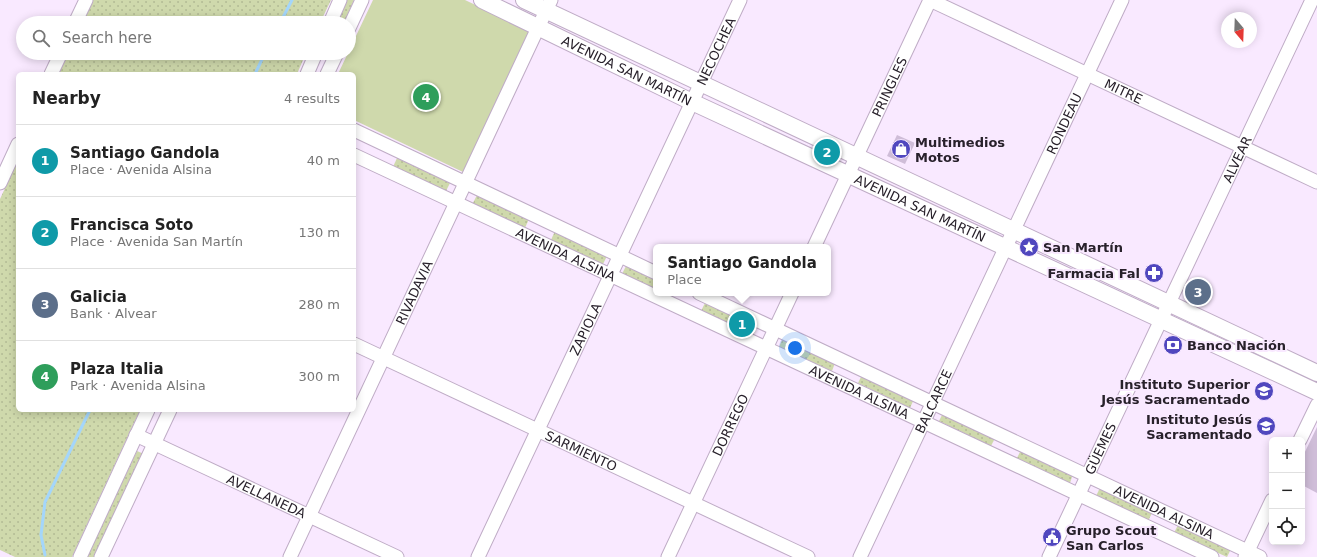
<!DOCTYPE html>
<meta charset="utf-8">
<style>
:root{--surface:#fff;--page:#f2f2f2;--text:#222;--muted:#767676;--line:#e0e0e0;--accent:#0b8043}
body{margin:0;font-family:"DejaVu Sans",sans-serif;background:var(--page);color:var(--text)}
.controls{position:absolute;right:12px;bottom:12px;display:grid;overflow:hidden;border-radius:6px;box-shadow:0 2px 10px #0003}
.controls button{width:36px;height:36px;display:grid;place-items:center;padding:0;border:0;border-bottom:1px solid var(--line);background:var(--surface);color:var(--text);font:20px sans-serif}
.compass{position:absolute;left:1221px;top:12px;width:36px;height:36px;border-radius:50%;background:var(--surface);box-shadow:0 2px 10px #0003;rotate:161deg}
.you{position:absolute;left:795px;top:348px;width:14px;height:14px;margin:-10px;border:3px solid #fff;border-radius:50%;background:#1a73e8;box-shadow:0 0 0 6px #1a73e833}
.badge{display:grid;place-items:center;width:26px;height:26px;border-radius:50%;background:var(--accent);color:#fff;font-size:13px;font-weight:700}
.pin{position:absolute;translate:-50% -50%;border:2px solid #fff;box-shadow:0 1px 4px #0006}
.popup{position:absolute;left:653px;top:244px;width:178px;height:52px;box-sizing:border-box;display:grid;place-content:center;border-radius:6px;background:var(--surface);filter:drop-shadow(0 1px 3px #0005);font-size:13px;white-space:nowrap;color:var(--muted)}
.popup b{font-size:15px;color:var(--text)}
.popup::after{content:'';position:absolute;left:50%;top:100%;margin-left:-8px;border:8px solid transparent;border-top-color:var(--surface)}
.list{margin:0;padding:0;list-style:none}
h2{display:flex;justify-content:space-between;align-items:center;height:52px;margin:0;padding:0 16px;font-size:17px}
h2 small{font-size:13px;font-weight:400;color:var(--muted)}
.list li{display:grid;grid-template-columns:26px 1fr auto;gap:12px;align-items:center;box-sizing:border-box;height:72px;padding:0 16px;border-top:1px solid var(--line)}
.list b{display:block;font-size:15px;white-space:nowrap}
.list p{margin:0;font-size:13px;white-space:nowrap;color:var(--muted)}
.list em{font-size:13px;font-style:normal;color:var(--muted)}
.icon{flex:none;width:22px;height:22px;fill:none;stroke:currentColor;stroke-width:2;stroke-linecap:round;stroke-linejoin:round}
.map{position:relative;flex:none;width:1317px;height:557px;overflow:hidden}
.search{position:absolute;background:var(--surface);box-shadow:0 2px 10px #0003;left:16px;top:16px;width:340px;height:44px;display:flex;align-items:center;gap:10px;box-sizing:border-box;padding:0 14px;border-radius:22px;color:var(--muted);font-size:15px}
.panel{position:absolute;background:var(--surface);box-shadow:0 2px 10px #0003;left:16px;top:72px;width:340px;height:340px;border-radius:6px}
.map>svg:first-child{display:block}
</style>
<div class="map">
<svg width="1317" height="557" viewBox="0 0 1317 557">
<defs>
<pattern id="grass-dots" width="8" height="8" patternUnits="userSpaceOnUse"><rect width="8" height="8" fill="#cfd9ac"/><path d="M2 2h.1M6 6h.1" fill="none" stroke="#b2ba94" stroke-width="1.8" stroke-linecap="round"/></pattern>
</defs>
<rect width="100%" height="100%" fill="#f9e9ff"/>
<g fill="url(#grass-dots)">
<polygon points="93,0 331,0 320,23 82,23"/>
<polygon points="346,0 354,0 344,23 336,23"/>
<polygon points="68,53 306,53 297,74 59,74"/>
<polygon points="397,158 450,183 446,191 393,167"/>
<polygon points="18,160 18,410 140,410 72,557 15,557 0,550 0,199"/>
<polygon points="477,195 529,219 525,228 473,203"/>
<polygon points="555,231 607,256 603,264 551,240"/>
<polygon points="626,266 656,280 656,290 622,274"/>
<polygon points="705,303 757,327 753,335 701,311"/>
<polygon points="783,338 835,363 832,371 779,347"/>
<polygon points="862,375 914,399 910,408 858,383"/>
<polygon points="943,413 995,438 991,446 939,421"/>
<polygon points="1021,450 1073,474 1070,483 1017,458"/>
<polygon points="137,451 144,454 95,557 87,557"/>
<polygon points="1100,488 1152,513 1148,521 1096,496"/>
<polygon points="1178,525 1231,549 1227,557 1174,533"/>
</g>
<polygon fill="#cfd9ac" points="373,0 465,0 530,31 463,172 354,120 354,74 338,74"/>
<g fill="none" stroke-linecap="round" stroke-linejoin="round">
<g stroke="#a4d6fb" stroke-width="3">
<polyline points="280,23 292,0"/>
<polyline points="255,74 265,53"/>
<polyline points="45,555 41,535 45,502 90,410"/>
</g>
</g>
<g fill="#cfbdd8">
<polygon points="897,135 915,143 905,164 887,156"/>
<polygon points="1317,427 1317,493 1302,485 1302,458"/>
</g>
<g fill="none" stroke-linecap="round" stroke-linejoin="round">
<g stroke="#bfacc6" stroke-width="15">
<g id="minor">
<path id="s1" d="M930,0L1317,182"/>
<polyline points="75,23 86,0"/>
<polyline points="330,23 340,0"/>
<polyline points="349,28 362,0"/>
<polyline points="51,74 61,53"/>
<polyline points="307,74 316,53"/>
<polyline points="327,74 337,53"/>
<polyline points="354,130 656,273"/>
<path id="s2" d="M354,155L1212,557"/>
<polyline points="0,183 18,144"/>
<path id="s3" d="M814,247L930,0"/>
<path id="s4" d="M699,293L1260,557"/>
<path id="s5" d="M354,344L808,557"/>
<path id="s6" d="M136,435L397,557"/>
<polyline points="1300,440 1317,405"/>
<polyline points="80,557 148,410"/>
<polyline points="101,557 170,410"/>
<path id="s7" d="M290,557L551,0"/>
<path id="s8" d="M478,557L740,0"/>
<path id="s9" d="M668,557L792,293"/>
<path id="s10" d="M860,557L1122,0"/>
<path id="s11" d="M1049,557L1312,0"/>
<polyline points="1245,557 1272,500"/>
</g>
</g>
<g stroke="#bfacc6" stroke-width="18">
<g id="major">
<path id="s12" d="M482,0L692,102L1317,392"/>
<polyline points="524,0 1317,373"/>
</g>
</g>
<use href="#minor" stroke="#fff" stroke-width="13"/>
<use href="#major" stroke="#fff" stroke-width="16"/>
</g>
<defs>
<g id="shop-disc" transform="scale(1)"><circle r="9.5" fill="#5047be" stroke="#f9e9ff"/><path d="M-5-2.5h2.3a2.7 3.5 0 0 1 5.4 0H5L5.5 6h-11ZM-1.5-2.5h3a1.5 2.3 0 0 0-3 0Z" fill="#fff"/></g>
<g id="sight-disc" transform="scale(1)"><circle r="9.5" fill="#5047be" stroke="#f9e9ff"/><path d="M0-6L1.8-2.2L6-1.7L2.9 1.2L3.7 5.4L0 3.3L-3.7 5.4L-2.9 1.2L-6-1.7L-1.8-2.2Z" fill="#fff"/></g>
<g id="pharmacy-disc" transform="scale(1)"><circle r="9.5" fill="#5047be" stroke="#f9e9ff"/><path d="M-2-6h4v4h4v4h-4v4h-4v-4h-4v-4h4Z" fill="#fff"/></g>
<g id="bank-disc" transform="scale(1)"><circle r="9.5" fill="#5047be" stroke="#f9e9ff"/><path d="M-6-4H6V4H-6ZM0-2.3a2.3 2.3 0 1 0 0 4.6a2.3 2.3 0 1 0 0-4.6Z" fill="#fff"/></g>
<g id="school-disc" transform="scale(1)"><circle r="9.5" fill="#5047be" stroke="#f9e9ff"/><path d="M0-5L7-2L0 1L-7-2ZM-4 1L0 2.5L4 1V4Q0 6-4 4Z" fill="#fff"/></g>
<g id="civic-disc" transform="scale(1)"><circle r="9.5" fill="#5047be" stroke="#f9e9ff"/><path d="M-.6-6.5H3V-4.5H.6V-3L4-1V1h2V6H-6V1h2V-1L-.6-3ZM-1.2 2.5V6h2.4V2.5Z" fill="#fff"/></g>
</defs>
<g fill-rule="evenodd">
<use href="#shop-disc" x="901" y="149"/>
<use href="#sight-disc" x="1029" y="247"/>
<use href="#pharmacy-disc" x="1154" y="273"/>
<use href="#bank-disc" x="1173" y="345"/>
<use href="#school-disc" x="1264" y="391"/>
<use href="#school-disc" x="1266" y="426"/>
<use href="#civic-disc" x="1052" y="537"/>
</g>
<g text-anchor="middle" stroke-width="4" stroke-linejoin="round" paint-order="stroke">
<g font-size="13" fill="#28212b" stroke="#f9e9ff">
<text dy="5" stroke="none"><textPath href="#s8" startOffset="559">NECOCHEA</textPath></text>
<text dy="5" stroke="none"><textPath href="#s12" startOffset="161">AVENIDA SAN MARTÍN</textPath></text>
<text dy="5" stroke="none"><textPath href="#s3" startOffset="177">PRINGLES</textPath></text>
<text dy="5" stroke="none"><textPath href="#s1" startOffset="214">MITRE</textPath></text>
<text dy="5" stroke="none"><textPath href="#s10" startOffset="479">RONDEAU</textPath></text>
<text dy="5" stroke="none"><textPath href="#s11" startOffset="440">ALVEAR</textPath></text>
<text dy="5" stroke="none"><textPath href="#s12" startOffset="485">AVENIDA SAN MARTÍN</textPath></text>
<text dy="5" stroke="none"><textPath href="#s2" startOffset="234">AVENIDA ALSINA</textPath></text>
<text dy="5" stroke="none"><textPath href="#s7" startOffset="292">RIVADAVIA</textPath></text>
<text dy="5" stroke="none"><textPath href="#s8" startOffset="252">ZAPIOLA</textPath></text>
<text dy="5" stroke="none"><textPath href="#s2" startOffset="558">AVENIDA ALSINA</textPath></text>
<text dy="5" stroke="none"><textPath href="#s10" startOffset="172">BALCARCE</textPath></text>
<text dy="5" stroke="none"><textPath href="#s9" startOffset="146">DORREGO</textPath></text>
<text dy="5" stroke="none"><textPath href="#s11" startOffset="120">GÜEMES</textPath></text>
<text dy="5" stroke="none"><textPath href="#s5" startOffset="251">SARMIENTO</textPath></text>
<text dy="5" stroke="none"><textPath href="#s6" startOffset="144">AVELLANEDA</textPath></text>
<text dy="5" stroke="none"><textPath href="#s4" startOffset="514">AVENIDA ALSINA</textPath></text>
</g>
<g font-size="13" font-weight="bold" fill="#28212b" stroke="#f9e9ff" text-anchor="start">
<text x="915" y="147">Multimedios<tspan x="915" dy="15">Motos</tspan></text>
<text x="1043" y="252">San Martín</text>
<text x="1140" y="278" text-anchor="end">Farmacia Fal</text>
<text x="1187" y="350">Banco Nación</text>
<text x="1250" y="389" text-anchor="end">Instituto Superior<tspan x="1250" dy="15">Jesús Sacramentado</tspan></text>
<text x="1252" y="424" text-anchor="end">Instituto Jesús<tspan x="1252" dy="15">Sacramentado</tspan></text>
<text x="1066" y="535">Grupo Scout<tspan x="1066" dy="15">San Carlos</tspan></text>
</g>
</g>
</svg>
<div class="controls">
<button>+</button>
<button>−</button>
<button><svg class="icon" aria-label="locate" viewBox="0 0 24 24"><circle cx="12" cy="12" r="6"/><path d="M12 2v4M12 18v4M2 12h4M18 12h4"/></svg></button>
</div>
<svg class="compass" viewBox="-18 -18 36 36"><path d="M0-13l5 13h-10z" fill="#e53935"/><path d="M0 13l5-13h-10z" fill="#767676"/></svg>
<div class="you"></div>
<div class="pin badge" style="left:742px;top:324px;background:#0f9aa8">1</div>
<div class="popup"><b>Santiago Gandola</b>Place</div>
<div class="pin badge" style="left:827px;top:152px;background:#0f9aa8">2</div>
<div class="pin badge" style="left:1198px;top:292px;background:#5c6f8a">3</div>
<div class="pin badge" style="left:426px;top:97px;background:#2e9e5b">4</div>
<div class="search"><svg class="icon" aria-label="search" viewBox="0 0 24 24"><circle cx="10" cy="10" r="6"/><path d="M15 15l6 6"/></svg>Search here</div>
<section class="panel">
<h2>Nearby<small>4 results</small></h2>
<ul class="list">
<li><span class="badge" style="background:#0f9aa8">1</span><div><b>Santiago Gandola</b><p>Place · Avenida Alsina</p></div><em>40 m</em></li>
<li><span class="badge" style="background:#0f9aa8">2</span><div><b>Francisca Soto</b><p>Place · Avenida San Martín</p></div><em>130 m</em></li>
<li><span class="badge" style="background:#5c6f8a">3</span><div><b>Galicia</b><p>Bank · Alvear</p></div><em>280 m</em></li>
<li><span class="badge" style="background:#2e9e5b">4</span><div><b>Plaza Italia</b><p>Park · Avenida Alsina</p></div><em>300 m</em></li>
</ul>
</section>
</div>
